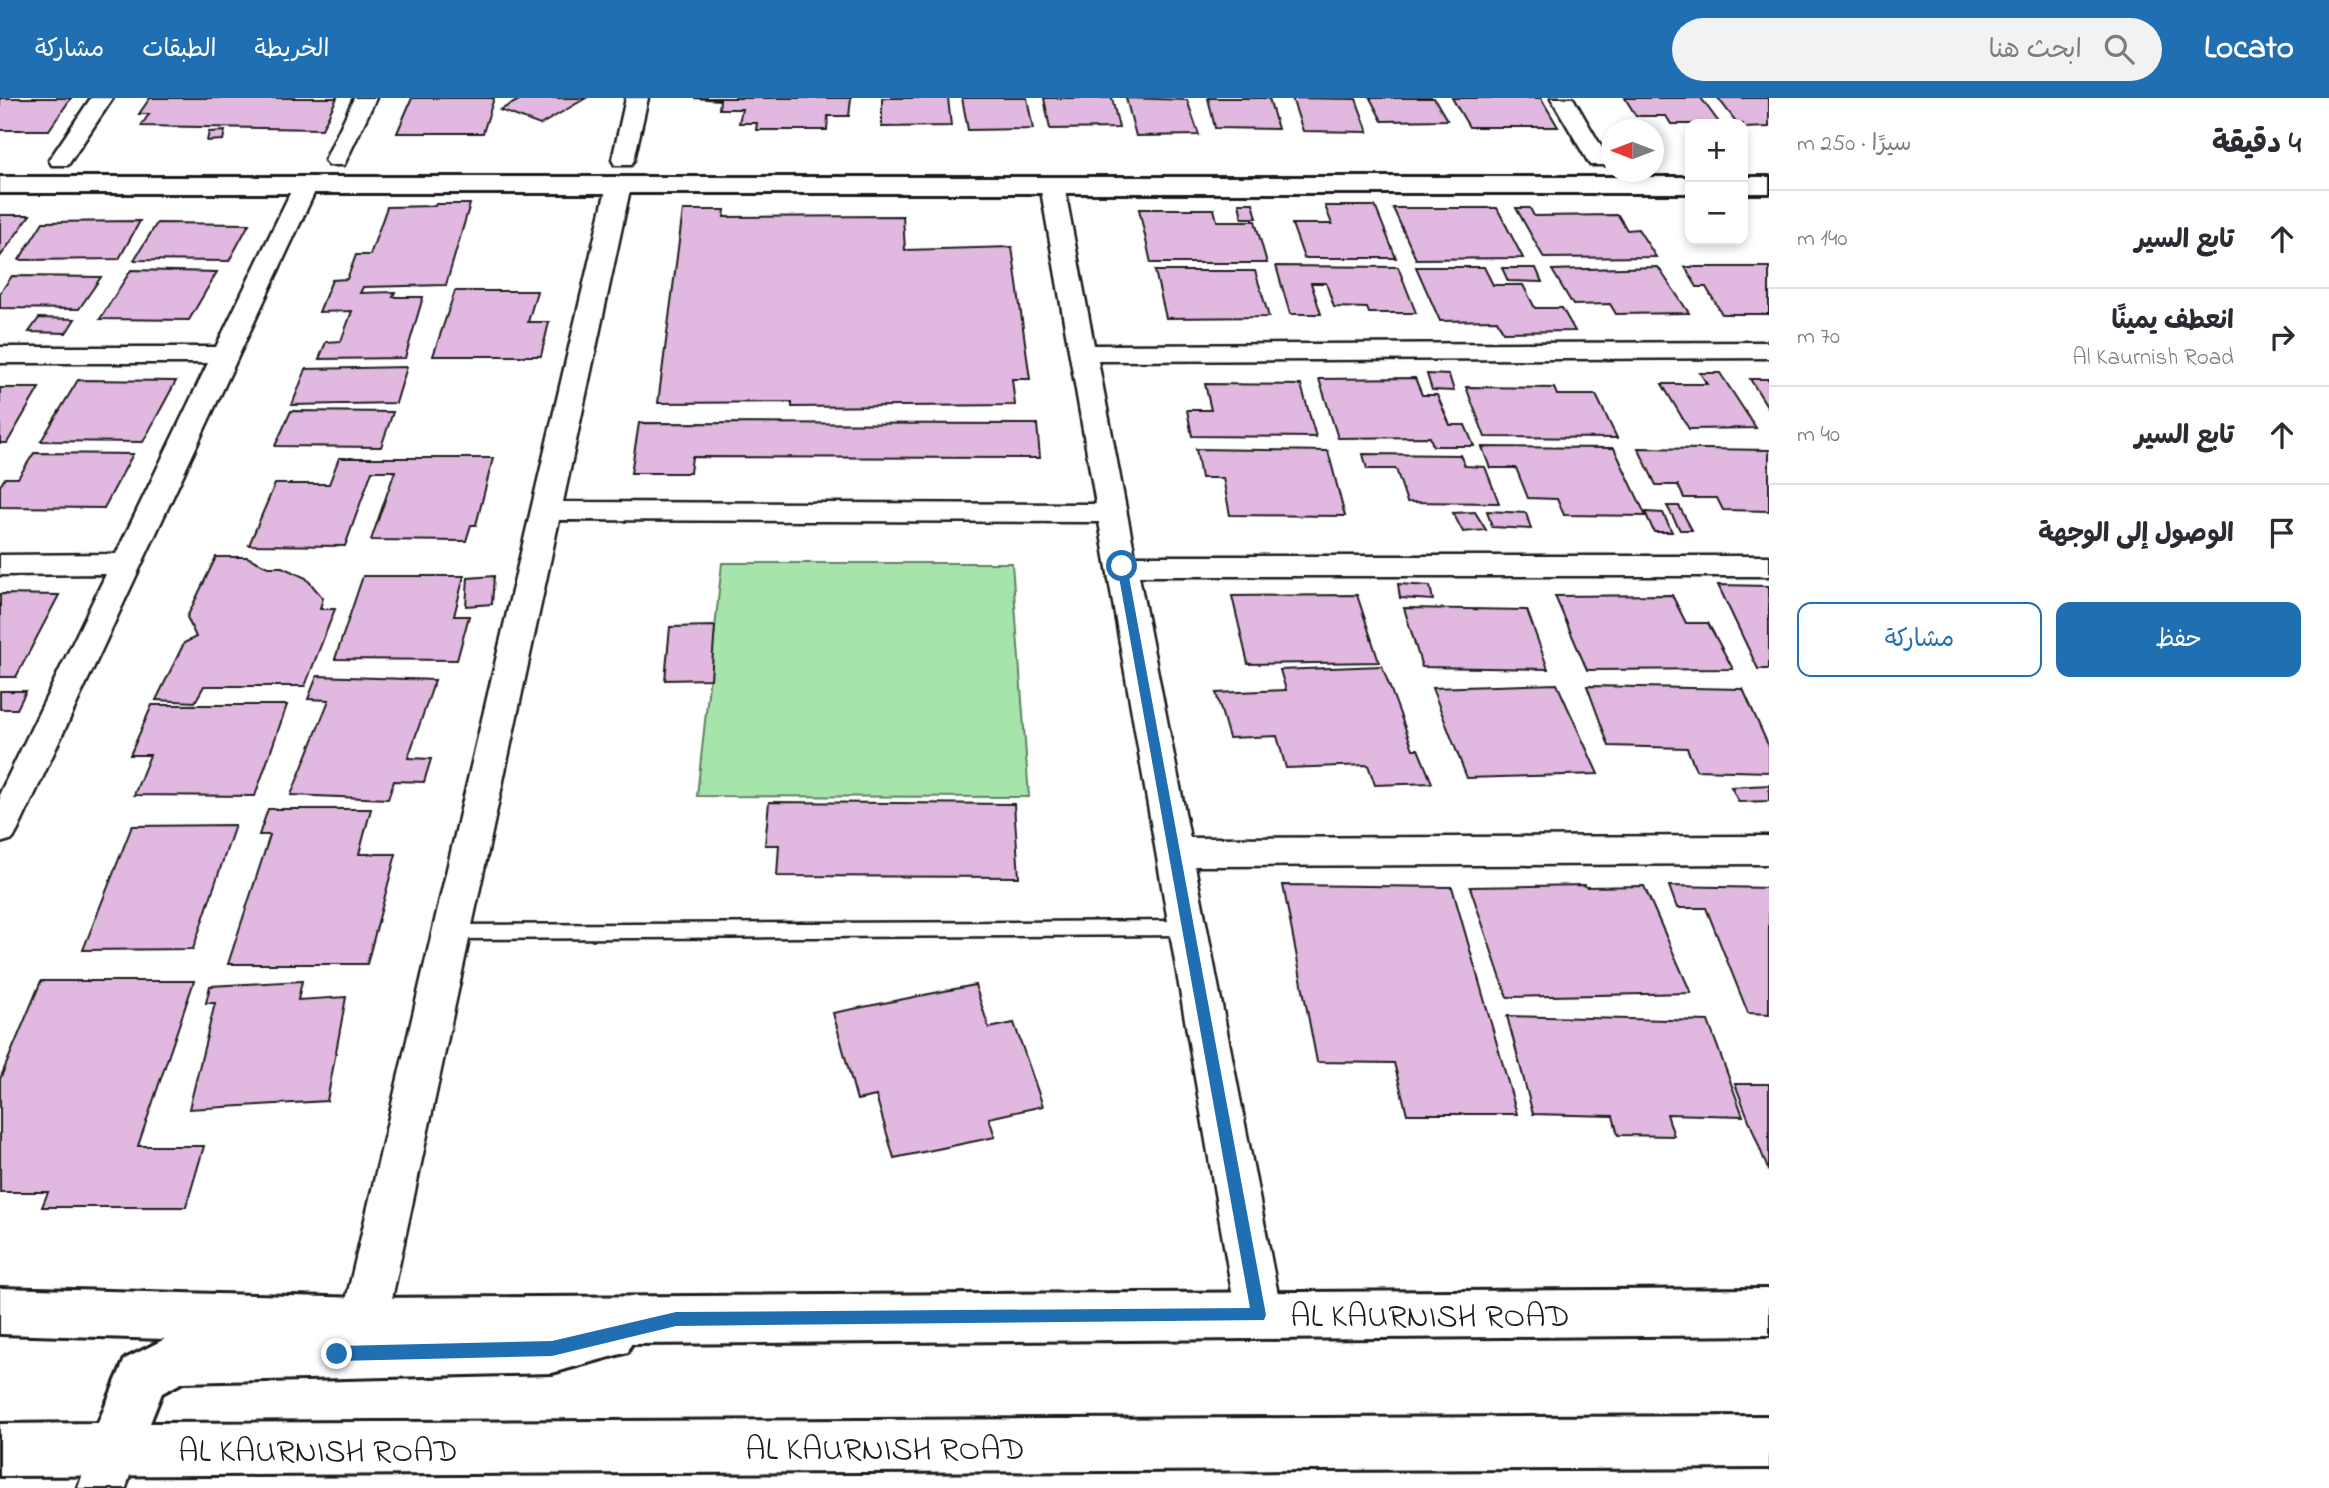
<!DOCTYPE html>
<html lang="ar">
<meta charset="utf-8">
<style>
:root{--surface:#fff;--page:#f2f2f3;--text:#2b2b33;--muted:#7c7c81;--line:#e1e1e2;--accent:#1f6fb2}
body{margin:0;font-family:"Indie Flower","Playpen Sans Arabic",sans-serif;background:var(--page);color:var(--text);direction:rtl}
.controls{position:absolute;right:21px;top:21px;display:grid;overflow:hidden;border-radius:14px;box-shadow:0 4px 10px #0003}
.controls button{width:63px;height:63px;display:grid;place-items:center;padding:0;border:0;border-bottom:2px solid var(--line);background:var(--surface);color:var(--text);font:35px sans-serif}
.compass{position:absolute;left:1601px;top:21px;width:63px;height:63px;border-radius:50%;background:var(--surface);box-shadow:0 4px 10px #0003;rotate:270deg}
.stop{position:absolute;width:21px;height:21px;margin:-16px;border:5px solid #1f6fb2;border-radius:50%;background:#fff}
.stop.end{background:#1f6fb2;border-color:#fff;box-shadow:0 2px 7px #0008}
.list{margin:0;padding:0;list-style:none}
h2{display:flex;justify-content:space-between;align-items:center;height:91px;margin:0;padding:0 28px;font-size:30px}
h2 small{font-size:23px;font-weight:400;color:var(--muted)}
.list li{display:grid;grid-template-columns:46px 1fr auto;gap:21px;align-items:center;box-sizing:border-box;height:98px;padding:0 28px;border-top:2px solid var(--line)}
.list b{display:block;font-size:26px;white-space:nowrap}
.list p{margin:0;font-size:23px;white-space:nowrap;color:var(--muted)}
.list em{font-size:23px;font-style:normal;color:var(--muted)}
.actions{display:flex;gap:14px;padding:21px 28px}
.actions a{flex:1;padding:16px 0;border:2px solid var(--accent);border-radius:14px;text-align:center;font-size:24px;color:var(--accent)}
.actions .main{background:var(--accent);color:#fff}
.icon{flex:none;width:38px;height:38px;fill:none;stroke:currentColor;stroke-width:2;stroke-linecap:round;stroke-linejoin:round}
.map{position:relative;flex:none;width:1769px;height:1390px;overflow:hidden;direction:ltr}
header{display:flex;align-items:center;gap:42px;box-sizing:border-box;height:98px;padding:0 35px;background:var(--accent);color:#fff}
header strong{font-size:33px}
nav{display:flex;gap:38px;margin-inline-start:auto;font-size:24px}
.search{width:490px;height:63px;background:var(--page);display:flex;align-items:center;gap:18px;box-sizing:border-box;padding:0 24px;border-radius:38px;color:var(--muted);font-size:26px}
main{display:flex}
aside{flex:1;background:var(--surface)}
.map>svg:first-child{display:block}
</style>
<header>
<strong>Locato</strong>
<div class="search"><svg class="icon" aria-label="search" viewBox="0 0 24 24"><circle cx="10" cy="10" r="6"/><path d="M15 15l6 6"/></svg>ابحث هنا</div>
<nav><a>الخريطة</a><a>الطبقات</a><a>مشاركة</a></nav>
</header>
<main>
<aside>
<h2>4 دقيقة<small>سيرًا · 250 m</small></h2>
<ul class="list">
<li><svg class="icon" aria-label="ahead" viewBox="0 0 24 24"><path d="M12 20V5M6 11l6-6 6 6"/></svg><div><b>تابع السير</b></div><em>140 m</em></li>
<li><svg class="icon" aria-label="right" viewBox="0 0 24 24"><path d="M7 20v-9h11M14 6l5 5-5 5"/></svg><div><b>انعطف يمينًا</b><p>Al Kaurnish Road</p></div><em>70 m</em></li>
<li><svg class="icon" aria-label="ahead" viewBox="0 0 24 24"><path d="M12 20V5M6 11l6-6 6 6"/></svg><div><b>تابع السير</b></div><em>40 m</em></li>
<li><svg class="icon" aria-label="arrive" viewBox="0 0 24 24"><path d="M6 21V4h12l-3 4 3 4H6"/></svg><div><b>الوصول إلى الوجهة</b></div></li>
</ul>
<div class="actions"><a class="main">حفظ</a><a>مشاركة</a></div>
</aside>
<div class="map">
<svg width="1769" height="1390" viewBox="0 0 1769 1390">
<rect width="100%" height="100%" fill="#fff"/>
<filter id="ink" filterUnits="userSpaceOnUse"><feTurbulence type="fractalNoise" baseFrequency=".0143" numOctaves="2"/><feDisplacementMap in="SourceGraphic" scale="14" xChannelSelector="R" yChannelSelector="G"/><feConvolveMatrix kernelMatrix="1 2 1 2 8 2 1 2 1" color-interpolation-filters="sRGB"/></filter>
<g filter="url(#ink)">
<polygon fill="#a6e4ab" stroke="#618064" stroke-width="2" points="722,465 1012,465 1029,699 697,698"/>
<g fill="#e1b8e0" stroke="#1c1c1c" stroke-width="2">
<polygon points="0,0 71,0 49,32 0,32"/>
<polygon points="150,0 337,0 322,31 141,28 149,16 139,16"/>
<polygon points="412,0 494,0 483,35 397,35"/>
<polygon points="523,0 586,0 540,27 500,12"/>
<polygon points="694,0 851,0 849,18 828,18 827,32 756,32 757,25 739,25 742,11 719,11 720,2"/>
<polygon points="882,0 948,0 951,28 882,29"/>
<polygon points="962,0 1027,0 1033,31 968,32"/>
<polygon points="1044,0 1112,0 1119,30 1050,31"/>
<polygon points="1126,0 1187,2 1199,37 1136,38"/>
<polygon points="1208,0 1269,0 1278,31 1215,30"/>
<polygon points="1292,0 1356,1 1368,34 1303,33"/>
<polygon points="1370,0 1434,0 1447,22 1382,23"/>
<polygon points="1452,0 1541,0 1558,29 1469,29"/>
<polygon points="1625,0 1701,0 1720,26 1671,26 1666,18 1636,18"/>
<polygon points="1718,0 1769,0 1769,29 1743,30 1743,26 1738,26"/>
<polygon points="225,33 223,42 207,43 209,34"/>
<polygon points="1239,105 1253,105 1257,120 1242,120"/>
<polygon points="436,106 470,106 446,187 363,189 360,195 395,194 393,199 423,199 405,260 319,261 326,244 341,243 352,213 319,214 332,182 347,181 356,157 370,157 387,109 435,108"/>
<polygon points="1325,108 1375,108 1396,160 1304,160 1292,126 1332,126"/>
<polygon points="1393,110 1497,110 1523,160 1416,161"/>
<polygon points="1516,110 1530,110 1534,118 1618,117 1627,132 1638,131 1656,159 1544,160"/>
<polygon points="1139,111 1214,111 1217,123 1255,123 1267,165 1151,165"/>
<polygon points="683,112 725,112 724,119 903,118 905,152 1012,149 1030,281 1012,281 1015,307 792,309 792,304 658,305"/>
<polygon points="0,117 30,117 0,159"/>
<polygon points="140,123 119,161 19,162 43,124"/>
<polygon points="157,125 249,126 229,163 134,162"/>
<polygon points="1276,168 1398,169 1416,215 1369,215 1367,210 1334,209 1326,185 1311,185 1321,216 1290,216"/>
<polygon points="1416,169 1484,169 1493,187 1523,187 1535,210 1562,210 1575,233 1503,234 1497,222 1440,223"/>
<polygon points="1658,169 1689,215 1616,216 1610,206 1573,207 1552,172"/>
<polygon points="1685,169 1769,169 1769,216 1722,216 1706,189 1697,189"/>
<polygon points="1502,170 1536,170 1542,184 1508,183"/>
<polygon points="131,172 217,174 189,222 100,221"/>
<polygon points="1155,173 1255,173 1269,219 1166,220"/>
<polygon points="12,178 101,179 79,211 0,210 0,195"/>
<polygon points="455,193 537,193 528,224 549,224 541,258 433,258"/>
<polygon points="39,220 75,221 66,235 29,234"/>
<polygon points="407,269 396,305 292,307 306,271"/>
<polygon points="1700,275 1720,275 1756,330 1689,331 1662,286 1707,286"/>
<polygon points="1427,276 1449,277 1454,293 1432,292"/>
<polygon points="1415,280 1422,297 1437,297 1450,327 1465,327 1474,348 1433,348 1430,339 1338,340 1319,281"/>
<polygon points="1750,281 1769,281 1769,311"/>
<polygon points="78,282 176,283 143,344 41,343"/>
<polygon points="1205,286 1301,287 1316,339 1192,338 1187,312 1211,312"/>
<polygon points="1466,289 1554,290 1557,297 1596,297 1617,340 1485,339"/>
<polygon points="0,290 39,290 7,345 0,345"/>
<polygon points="291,313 393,314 381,349 275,348"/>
<polygon points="639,325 1037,326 1040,360 692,359 690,375 631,375"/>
<polygon points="1482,349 1614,350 1646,418 1564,417 1557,401 1528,400 1516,370 1490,370"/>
<polygon points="1638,350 1769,352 1769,413 1723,412 1717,400 1684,400 1678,387 1656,387"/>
<polygon points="1196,351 1328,353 1345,418 1230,417 1223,380 1201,380"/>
<polygon points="34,355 133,356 104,410 0,409 0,388 5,380 18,380"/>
<polygon points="1363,356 1460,357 1465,368 1485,369 1499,405 1407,404 1396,371 1367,371"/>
<polygon points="339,360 493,360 476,427 471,427 466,443 371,442 395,373 372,373 345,448 249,447 275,386 329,386"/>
<polygon points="1667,408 1679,408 1692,432 1680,432"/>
<polygon points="1487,413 1526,415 1531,431 1492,429"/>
<polygon points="1475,414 1486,432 1463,434 1453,415"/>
<polygon points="1645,414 1663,415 1672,434 1654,434"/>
<polygon points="216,459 247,459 268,469 282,469 306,480 323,500 320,511 335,511 305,588 204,588 195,604 156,602 184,545 196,539 187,519"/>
<polygon points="363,478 464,478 454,518 469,518 457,562 335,561"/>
<polygon points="494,478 492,506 466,508 468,480"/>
<polygon points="1398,486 1430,488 1433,502 1400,500"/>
<polygon points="1718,487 1769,488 1769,571 1758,571"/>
<polygon points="0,496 59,497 16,579 0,579"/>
<polygon points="1357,497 1379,564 1248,566 1232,498"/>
<polygon points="1672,497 1686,525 1708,525 1733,571 1587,572 1555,498"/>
<polygon points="1404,510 1527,512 1548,571 1422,569"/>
<polygon points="715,528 711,581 665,582 670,529"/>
<polygon points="1382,568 1413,651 1418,651 1432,685 1375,687 1368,667 1286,670 1277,638 1229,640 1216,595 1286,592 1280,572"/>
<polygon points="317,578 435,582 408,660 431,661 424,684 394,683 388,701 291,697 329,602 308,601"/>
<polygon points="1557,586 1598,676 1467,680 1432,590"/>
<polygon points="1587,588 1743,591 1769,649 1769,674 1696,672 1687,650 1609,648"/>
<polygon points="0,593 26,593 17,611 0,611"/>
<polygon points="152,607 287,607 255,698 134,697 150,657 130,657"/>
<polygon points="1769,687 1769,703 1739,704 1731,689"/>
<polygon points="769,704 1014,706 1019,779 777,778 779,747 765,747"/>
<polygon points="268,711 371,711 359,756 396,756 367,866 228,866 270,737 259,737"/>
<polygon points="235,727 193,851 83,852 132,728"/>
<polygon points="1283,787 1452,789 1517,1016 1407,1016 1394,965 1317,964"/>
<polygon points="1585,787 1586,789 1644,788 1691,895 1507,899 1470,789"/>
<polygon points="1669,788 1769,790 1769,916 1748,915 1706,810 1677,810"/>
<polygon points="41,883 194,883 138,1048 204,1048 186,1109 42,1109 48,1094 0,1094 0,981"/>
<polygon points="302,883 298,902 346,899 327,1003 189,1011 215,905 206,905 210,888"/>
<polygon points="975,887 989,930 1014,925 1043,1008 989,1020 995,1039 894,1060 876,998 857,1002 833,915"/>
<polygon points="1507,918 1708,923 1743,1018 1667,1016 1674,1038 1618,1037 1613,1018 1533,1016"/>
<polygon points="1735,986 1769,986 1769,1074"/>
</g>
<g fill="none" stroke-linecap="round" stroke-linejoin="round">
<g stroke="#1c1c1c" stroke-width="5">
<polygon id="lane" points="1188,823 1195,825 1197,830 1195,835 1188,837 452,841 445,839 443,834 445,829 452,827"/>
</g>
<g stroke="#1c1c1c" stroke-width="5">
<g id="street">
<polygon points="91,0 113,0 68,67 52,67 49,62"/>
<polygon points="354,0 376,0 344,67 328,67 325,62"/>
<polygon points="626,0 648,0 634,62 631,67 615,67 612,62"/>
<polygon points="1551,0 1573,0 1609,62 1606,67 1590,67"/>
<polygon points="306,80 314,82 318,87 18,732 13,741 0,745 0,695 106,476 0,477 0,457 116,456 208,265 0,265 0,249 216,249 294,87 298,82"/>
<polygon points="619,80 627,82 631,87 563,404 1096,406 1040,87 1044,82 1060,82 1064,87 1094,247 1769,244 1769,260 1098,263 1135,458 1769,458 1769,478 1139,478 1190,740 1769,738 1769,766 1195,768 1282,1217 1275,1232 1259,1238 1243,1232 1236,1217 1099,424 559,422 387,1224 380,1239 364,1245 348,1239 341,1224 607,87 611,82"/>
<polygon points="114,1328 131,1335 138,1352 126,1390 78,1390 97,1335"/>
</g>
</g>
<g stroke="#1c1c1c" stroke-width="6">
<g id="secondary">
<rect x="0" y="79" width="1690" height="16"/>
<rect x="1743" y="79" width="26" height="16"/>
<polygon points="0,1190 364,1200 1769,1191 1769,1237 631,1246 628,1254 552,1275 183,1284 162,1295 150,1325 1769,1318 1769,1370 0,1378 0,1326 98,1325 125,1261 165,1241 0,1236"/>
</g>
</g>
<use href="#lane" fill="#fff" fill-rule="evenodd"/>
<use href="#street" fill="#fff" fill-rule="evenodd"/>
<use href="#secondary" fill="#fff" fill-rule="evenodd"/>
</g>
</g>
<polygon fill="#1f6fb2" points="1122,465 1127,468 1266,1217 1264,1222 676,1228 552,1258 337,1263 332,1261 329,1256 332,1251 337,1248 552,1243 676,1214 1250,1210 1117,468"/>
<g text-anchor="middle" stroke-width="7" stroke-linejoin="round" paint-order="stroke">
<g font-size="33" fill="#1c1c1c" stroke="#fff">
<text x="1430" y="1228">AL KAURNISH ROAD</text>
<text x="885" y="1361">AL KAURNISH ROAD</text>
<text x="318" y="1363">AL KAURNISH ROAD</text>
</g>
</g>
</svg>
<div class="controls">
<button>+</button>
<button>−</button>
</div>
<svg class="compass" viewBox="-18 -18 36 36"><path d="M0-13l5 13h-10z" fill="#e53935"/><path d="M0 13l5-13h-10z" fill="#7c7c81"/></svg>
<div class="stop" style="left:1122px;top:468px"></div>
<div class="stop end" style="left:337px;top:1256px"></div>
</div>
</main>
